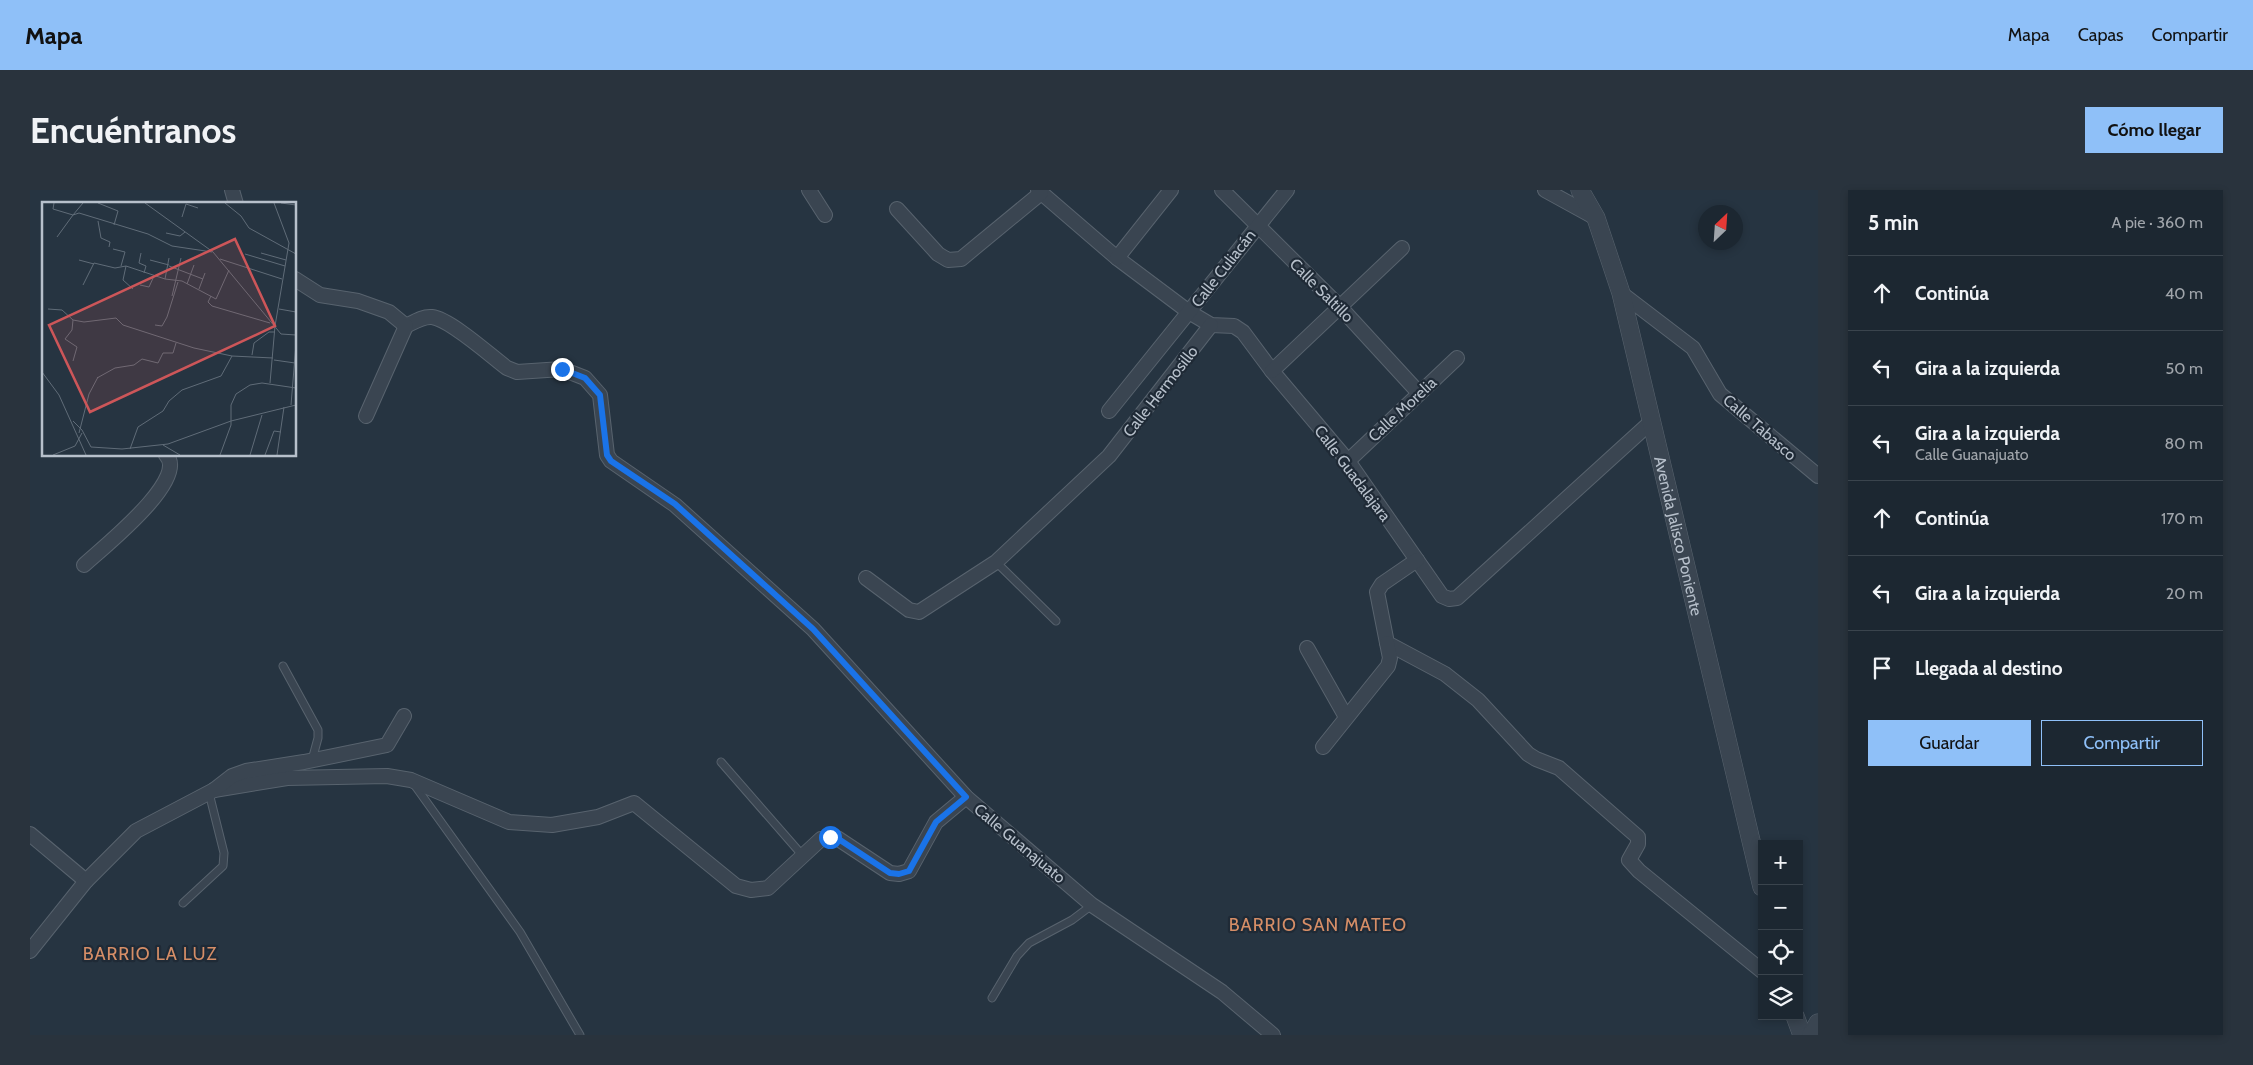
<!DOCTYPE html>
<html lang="es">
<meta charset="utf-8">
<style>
:root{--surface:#1c2731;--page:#29333d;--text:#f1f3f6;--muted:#a0a5ab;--line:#3a444d;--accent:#8fc0f8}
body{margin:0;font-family:Cabin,sans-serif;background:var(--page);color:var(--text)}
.controls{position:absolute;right:15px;bottom:15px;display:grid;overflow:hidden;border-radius:0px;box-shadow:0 2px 8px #0003}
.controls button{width:45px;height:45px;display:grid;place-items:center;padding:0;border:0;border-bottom:1px solid var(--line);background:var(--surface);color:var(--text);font:25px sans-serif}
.compass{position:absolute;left:1668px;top:15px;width:45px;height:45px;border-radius:50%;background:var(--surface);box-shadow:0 2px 8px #0003;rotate:25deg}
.stop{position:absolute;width:15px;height:15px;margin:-11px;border:4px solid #1a73e8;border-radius:50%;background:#fff}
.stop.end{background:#1a73e8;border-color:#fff;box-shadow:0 1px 5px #0008}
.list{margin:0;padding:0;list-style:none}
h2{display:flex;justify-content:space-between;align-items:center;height:65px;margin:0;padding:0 20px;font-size:21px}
h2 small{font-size:16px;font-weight:400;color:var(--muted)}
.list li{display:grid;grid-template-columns:32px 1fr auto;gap:15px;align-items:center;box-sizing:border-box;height:75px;padding:0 20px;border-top:1px solid var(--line)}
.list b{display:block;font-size:19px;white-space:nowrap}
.list p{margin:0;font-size:16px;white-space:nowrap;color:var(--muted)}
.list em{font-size:16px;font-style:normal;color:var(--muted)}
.actions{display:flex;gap:10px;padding:15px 20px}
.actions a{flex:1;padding:11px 0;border:1px solid var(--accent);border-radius:0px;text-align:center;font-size:18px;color:var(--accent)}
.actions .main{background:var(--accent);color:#111}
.icon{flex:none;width:28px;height:28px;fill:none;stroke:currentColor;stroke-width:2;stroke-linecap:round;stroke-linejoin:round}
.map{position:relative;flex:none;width:1788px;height:845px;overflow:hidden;border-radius:0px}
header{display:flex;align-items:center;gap:30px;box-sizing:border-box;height:70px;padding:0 25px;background:var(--accent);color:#111}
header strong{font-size:24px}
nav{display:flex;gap:28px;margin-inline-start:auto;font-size:18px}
.intro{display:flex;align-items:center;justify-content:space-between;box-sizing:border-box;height:120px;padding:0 30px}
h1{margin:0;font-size:35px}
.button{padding:12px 22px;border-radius:0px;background:var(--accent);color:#111;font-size:18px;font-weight:700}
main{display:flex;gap:30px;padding:0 30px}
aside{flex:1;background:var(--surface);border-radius:0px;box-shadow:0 2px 8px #0003}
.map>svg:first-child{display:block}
</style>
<header>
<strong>Mapa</strong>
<nav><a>Mapa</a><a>Capas</a><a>Compartir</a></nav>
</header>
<div class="intro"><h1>Encuéntranos</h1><a class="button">Cómo llegar</a></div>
<main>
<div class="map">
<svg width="1788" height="845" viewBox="0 0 1788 845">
<rect width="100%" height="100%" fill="#263441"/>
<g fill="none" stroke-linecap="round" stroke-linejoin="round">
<g stroke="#58636e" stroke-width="9">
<g id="service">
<polyline points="966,372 1026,431"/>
<polyline points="253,476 288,540 288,548 282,570"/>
<polyline points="691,572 773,666"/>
<polyline points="383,593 490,742 550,845"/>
<polyline points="153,713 193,676 194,663 179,603"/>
<polyline points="962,808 987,766 999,753 1042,730 1062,715"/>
</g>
</g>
<g stroke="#58636e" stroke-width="16">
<g id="minor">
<polyline points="202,0 206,14"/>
<polyline points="779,0 795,25"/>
<polyline points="1008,0 1087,68 1159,122 1181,135 1204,136 1213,142 1242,181 1318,271 1412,406 1419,409 1427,408 1622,231"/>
<polyline points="1192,0 1310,117 1389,203"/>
<polyline points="1515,0 1566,28"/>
<polyline points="867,19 908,64 918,70 931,69 1011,3"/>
<polyline points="1087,68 1141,0"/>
<path d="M265,89L290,105L328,111L359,122L376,136C384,132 393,126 402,127C420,129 461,166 477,178L487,182L532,179L555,188L570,205L577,265L581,271L645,315L783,439L936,607L1062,715L1192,802L1243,845"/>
<polyline points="1591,103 1663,158 1690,204 1788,286"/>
<polyline points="1242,181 1372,58"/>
<polyline points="1079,221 1257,0"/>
<polyline points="336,226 376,136"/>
<polyline points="1318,271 1427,168"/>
<polyline points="1387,370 1352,394 1347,402 1357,453 1415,484 1448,510 1498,564 1506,569 1529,578 1601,641 1608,647 1608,654 1599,670 1609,681 1732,781"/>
<path d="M54,375C71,359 160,289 136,265"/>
<polyline points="836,388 879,420 889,422 966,372 1079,266 1181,135"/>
<polyline points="1277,458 1316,527"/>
<polyline points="1293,557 1358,476 1360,468 1357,453"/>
<polyline points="184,600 257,588 357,586 381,590 479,632 522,635 568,627 604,613 706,696 721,700 738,698 791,649 807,648 860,683 869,684 879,681 906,632 936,607"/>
<polyline points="0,644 56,691"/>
<polyline points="0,761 56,691 106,641 184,600 202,586 216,581 274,572 357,555 374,526"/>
</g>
</g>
<g stroke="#58636e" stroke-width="19">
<g id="tertiary">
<path id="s1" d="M1550,0L1566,28L1591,103L1732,697"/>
<polyline points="1765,826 1772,845"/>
<polyline points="1781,845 1788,833"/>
</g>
</g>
<use href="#service" stroke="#3a4551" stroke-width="7"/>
<use href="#minor" stroke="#3a4551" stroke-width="14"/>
<use href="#tertiary" stroke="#3a4551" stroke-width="18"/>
</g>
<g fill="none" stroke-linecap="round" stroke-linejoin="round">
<polyline stroke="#1a73e8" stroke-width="6" points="532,179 555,188 570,205 577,265 581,271 645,314 783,439 936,607 906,632 879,681 869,684 860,683 807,648 800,647"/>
</g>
<g text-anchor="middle" stroke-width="4.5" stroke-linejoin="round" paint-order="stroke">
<g font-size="16" fill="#b7c0cb" stroke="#1f2a36">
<text transform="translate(1193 78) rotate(-52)" y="6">Calle Culiacán</text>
<text transform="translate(1292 100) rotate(45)" y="6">Calle Saltillo</text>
<text transform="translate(1130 201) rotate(-52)" y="6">Calle Hermosillo</text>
<text transform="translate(1372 219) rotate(-43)" y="6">Calle Morelia</text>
<text transform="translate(1730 237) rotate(41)" y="6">Calle Tabasco</text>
<text transform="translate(1323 283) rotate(53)" y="6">Calle Guadalajara</text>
<text dy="6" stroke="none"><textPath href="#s1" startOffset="361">Avenida Jalisco Poniente</textPath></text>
<text transform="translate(990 653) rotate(40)" y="6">Calle Guanajuato</text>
</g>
<g font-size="18" letter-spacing="1" fill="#d68e67" stroke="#1f2a36">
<text x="1288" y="741">BARRIO SAN MATEO</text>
<text x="120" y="770">BARRIO LA LUZ</text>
</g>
</g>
<g transform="translate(12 12)">
<rect width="254" height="254" fill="#263441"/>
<path fill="none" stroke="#606c78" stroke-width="1" d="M12,1L11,7L31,13L41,1M56,1L76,9L72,23M103,1L171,50L239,132L254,133M183,1L199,14L207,26L254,52M239,1L254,3M140,15L144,2L156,6M56,19L59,36L68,40L67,45M124,31L138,34L143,30M15,35L31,13L37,11L106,32L130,44L170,50M71,47L83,50L79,64M99,51L97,61L104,64L102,71M219,51L244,58M203,52L243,64M178,57L240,77M37,58L52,62M108,58L127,63M84,64L81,78L91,87M127,64L161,77M123,77L127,56M145,82L152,63M41,83L52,61L73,66L84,64L123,77L140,79L174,97L187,68M98,83L107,85L112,74M157,87L163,71M130,94L139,56M169,94L166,100L170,104L228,121M6,107L20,108L31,118L42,120L74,116L81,123L152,146L190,154L231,156M237,107L254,110M31,118L30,128L23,137L35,145L31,159M113,123L120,124L125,115L136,80M210,153L212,141L227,130H233M232,158L253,161M0,170L17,193L44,253M55,176L73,166L92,163L100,157L116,161L121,151H131L134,141M228,181L233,124L247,41L232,1M249,203L254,142M31,219L40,228L49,245L80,247L126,242L189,219L254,203M37,231L47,192L56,175M121,243L138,253M88,247L96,225L121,209L127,199L140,188L179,174L190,154M11,253L33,244L40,231M178,253L189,223V203L194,192L208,183L220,181L254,186M208,253L220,213M223,253L232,229L239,230M235,253L242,205"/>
<path fill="#cd5659" fill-opacity="0.15" stroke="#cd5659" stroke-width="2.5" d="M193,37L233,124L48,210L7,123Z"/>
<rect width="254" height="254" fill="none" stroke="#b7c0cb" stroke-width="2.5"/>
</g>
</svg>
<div class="controls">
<button>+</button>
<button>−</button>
<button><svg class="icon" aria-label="locate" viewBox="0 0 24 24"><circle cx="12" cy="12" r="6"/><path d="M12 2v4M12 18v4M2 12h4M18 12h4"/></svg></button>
<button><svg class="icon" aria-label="layers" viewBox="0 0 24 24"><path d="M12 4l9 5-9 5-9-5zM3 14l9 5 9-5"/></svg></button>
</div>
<svg class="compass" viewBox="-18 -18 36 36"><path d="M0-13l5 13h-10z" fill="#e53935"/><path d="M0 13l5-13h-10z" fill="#a0a5ab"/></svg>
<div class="stop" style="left:800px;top:647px"></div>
<div class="stop end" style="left:532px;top:179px"></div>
</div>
<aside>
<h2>5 min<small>A pie · 360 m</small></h2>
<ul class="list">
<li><svg class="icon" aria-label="ahead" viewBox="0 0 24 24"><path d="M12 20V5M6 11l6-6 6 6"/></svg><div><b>Continúa</b></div><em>40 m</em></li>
<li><svg class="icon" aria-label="left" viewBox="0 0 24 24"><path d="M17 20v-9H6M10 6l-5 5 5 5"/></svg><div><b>Gira a la izquierda</b></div><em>50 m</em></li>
<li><svg class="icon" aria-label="left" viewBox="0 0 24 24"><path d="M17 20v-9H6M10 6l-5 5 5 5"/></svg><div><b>Gira a la izquierda</b><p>Calle Guanajuato</p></div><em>80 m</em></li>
<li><svg class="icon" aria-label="ahead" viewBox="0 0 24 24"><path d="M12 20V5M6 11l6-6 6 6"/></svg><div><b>Continúa</b></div><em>170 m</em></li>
<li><svg class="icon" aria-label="left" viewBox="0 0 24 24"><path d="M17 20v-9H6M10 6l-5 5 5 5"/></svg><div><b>Gira a la izquierda</b></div><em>20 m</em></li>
<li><svg class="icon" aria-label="arrive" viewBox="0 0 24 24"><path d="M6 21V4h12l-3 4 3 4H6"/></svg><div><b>Llegada al destino</b></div></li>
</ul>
<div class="actions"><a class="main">Guardar</a><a>Compartir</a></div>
</aside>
</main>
